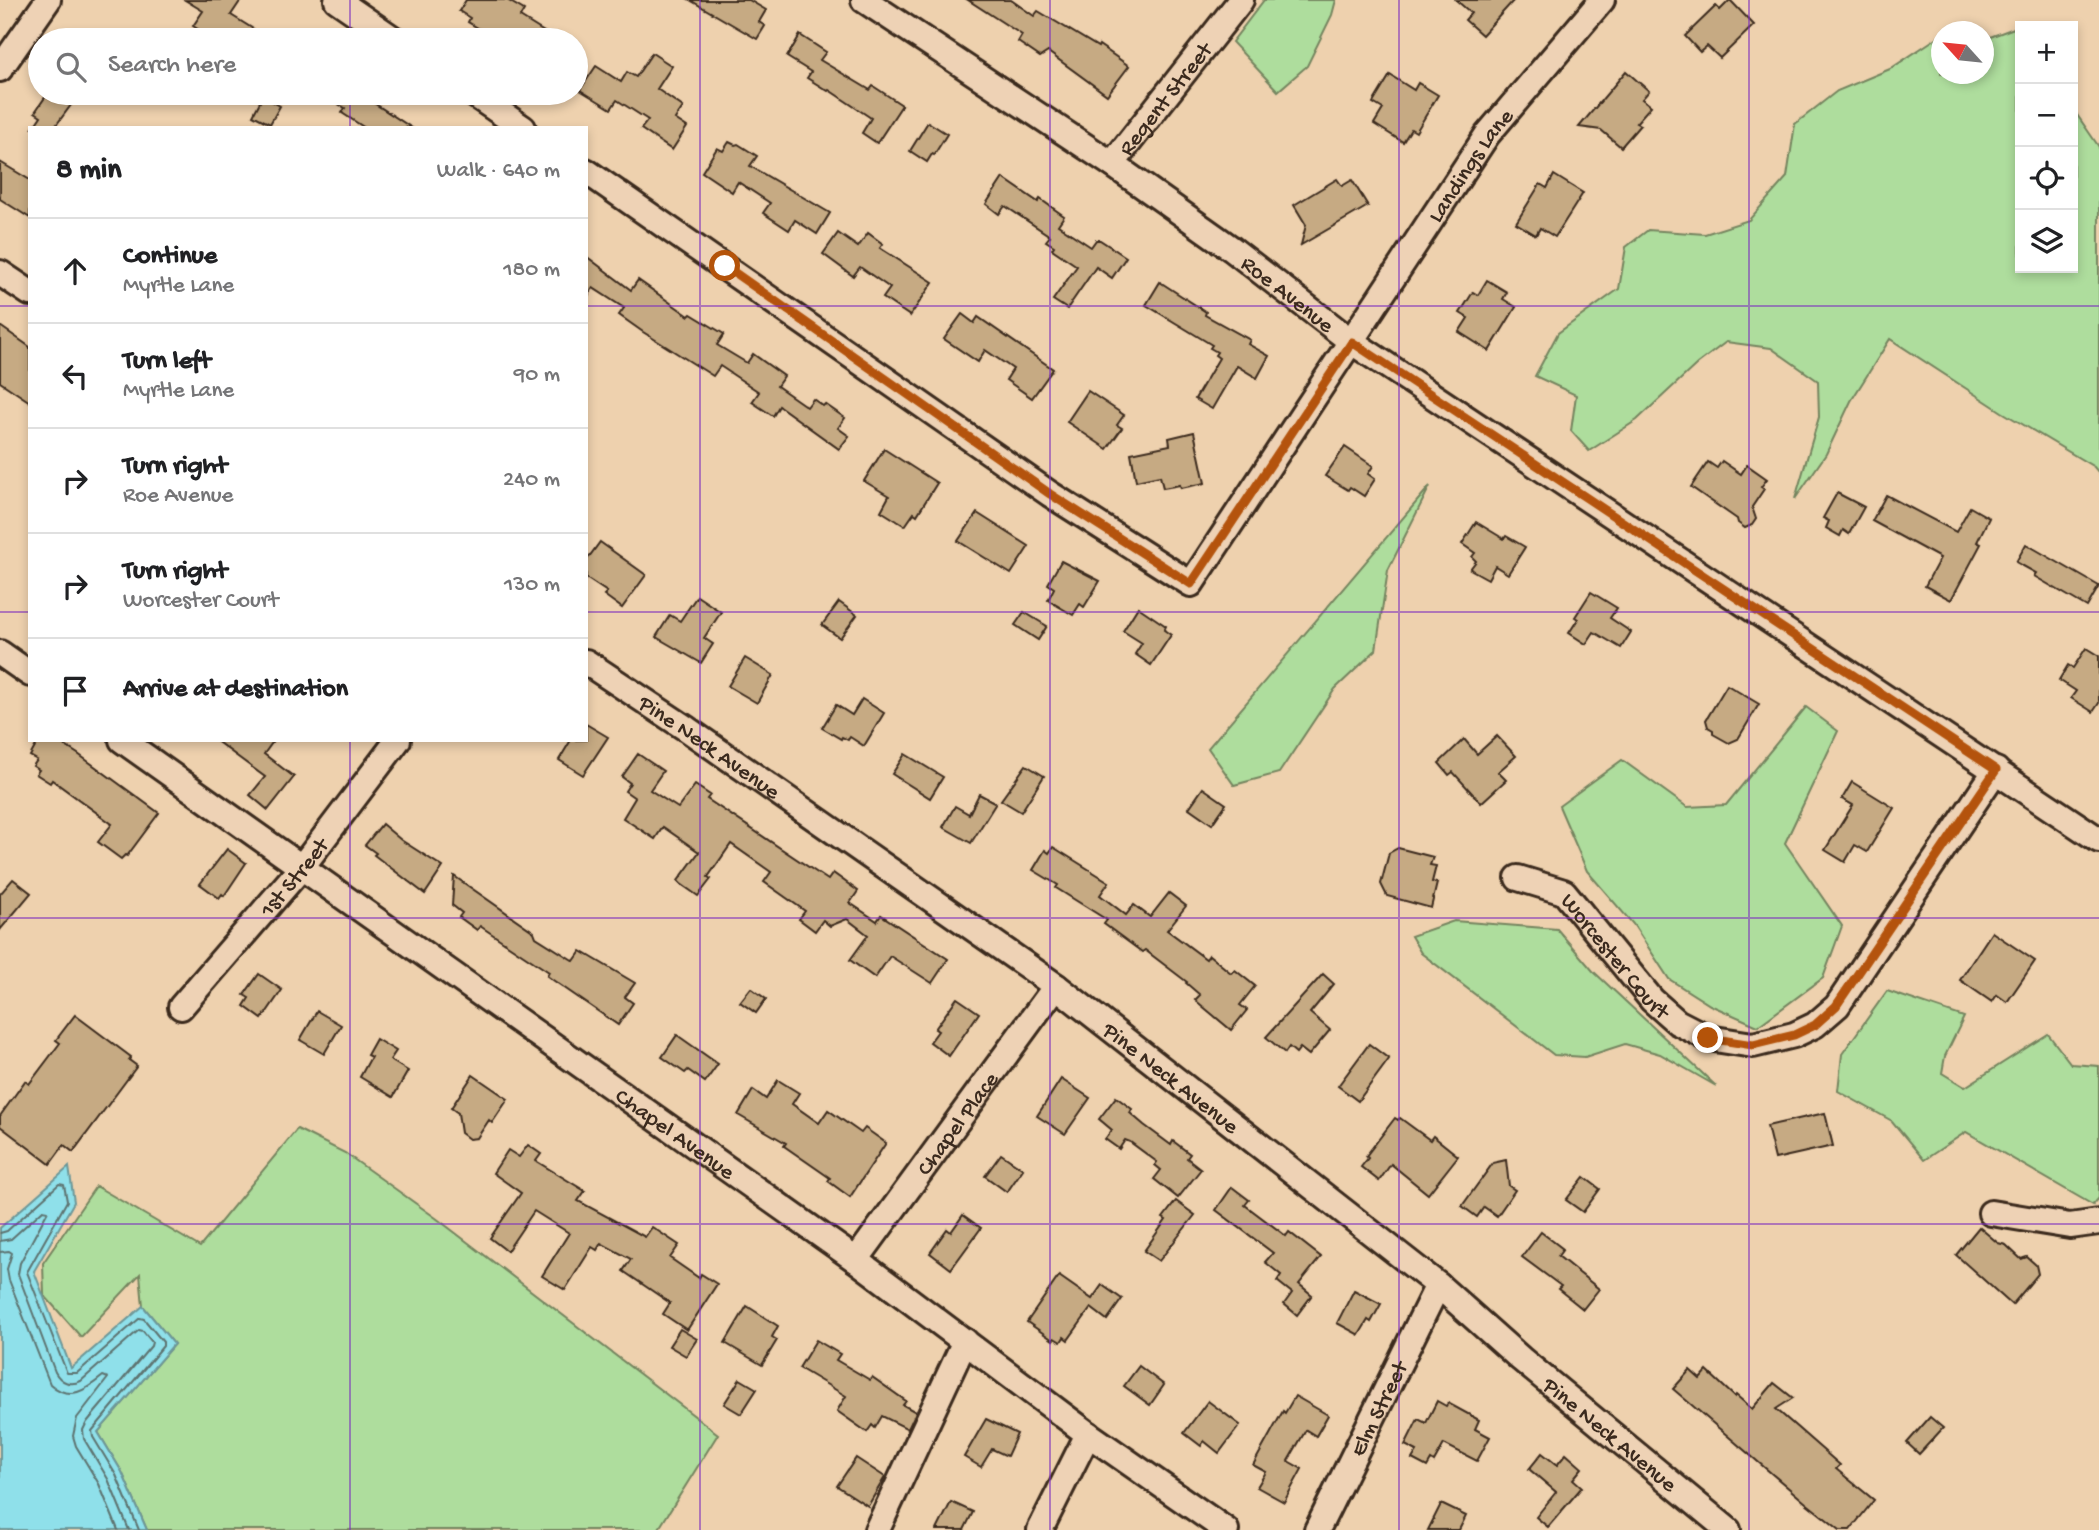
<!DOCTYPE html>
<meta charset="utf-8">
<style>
:root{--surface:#fff;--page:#f2f2f2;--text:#202124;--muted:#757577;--line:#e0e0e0}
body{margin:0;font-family:"Gochi Hand",sans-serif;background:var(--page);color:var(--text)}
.controls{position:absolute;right:21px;top:21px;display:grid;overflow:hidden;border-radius:0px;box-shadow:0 4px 10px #0003}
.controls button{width:63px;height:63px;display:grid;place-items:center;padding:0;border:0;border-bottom:2px solid var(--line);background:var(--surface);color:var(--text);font:35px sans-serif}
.compass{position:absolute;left:1931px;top:21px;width:63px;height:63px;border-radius:50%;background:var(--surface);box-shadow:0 4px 10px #0003;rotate:297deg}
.stop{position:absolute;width:21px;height:21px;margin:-16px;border:5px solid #b45309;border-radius:50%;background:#fff}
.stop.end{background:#b45309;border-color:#fff;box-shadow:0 2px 7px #0008}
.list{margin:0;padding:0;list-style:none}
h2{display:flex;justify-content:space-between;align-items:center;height:91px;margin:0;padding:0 28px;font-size:30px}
h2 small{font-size:23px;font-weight:400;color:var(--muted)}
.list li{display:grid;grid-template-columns:46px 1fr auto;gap:21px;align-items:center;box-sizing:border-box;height:105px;padding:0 28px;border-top:2px solid var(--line)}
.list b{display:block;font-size:26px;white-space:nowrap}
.list p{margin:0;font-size:23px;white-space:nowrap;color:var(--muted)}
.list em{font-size:23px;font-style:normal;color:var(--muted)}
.icon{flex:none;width:38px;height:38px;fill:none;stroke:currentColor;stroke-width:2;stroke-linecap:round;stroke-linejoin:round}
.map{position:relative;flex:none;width:2099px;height:1530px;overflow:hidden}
.search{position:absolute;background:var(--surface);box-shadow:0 4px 10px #0003;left:28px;top:28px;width:560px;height:77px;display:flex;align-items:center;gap:18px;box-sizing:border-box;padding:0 24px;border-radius:38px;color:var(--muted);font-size:26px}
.panel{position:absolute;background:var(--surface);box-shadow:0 4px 10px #0003;left:28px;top:126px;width:560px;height:616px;border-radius:0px}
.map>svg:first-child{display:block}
</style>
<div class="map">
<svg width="2099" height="1530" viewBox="0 0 2099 1530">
<rect width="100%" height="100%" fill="#eed1ae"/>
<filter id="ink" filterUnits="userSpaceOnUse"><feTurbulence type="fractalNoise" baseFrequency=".0143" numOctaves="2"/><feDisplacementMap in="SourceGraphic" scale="14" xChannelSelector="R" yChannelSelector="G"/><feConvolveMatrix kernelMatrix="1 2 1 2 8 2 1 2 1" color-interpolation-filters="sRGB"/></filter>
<g filter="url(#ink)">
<g fill="#aedd9d" stroke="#74845e" stroke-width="2">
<polygon points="1264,0 1336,0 1332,15 1307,66 1278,91 1232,42"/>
<polygon points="2014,28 2020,37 2020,268 2073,268 2073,109 2099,147 2099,473 2094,467 2002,412 1890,339 1851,401 1826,454 1795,499 1819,417 1818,381 1771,348 1726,342 1697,364 1637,420 1589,451 1571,431 1576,395 1535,376 1558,333 1619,289 1626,247 1648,230 1705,234 1749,220 1787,177 1795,124 1837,91 1890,69 1941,35 1941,74 1983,74 1984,32 1990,37"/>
<polygon points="1430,486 1388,570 1376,650 1335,689 1279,773 1234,785 1208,748"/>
<polygon points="1806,707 1838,731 1785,843 1842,926 1823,978 1758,1026 1710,1005 1669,979 1633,924 1587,871 1559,806 1622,760 1687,807 1726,805"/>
<polygon points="1454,921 1557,929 1593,971 1716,1086 1660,1054 1625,1044 1585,1057 1554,1055 1421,953 1411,936"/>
<polygon points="1887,991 1964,1017 1945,1056 1942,1073 1965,1087 2048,1034 2071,1064 2099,1066 2099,1198 2093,1205 1966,1132 1924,1160 1892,1121 1838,1091 1842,1054"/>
<polygon points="297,1129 345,1153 436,1218 718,1434 658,1530 147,1530 122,1472 98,1432 174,1344 143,1306 140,1274 81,1337 44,1295 43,1263 96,1186 200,1247"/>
</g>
<polygon fill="#8fe0ea" stroke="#6d9798" stroke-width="2" points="69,1167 74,1202 34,1271 71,1368 143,1306 174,1344 98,1432 122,1472 147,1530 0,1530 0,1228"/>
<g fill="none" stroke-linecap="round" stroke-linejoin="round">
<g stroke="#5d7370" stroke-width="2">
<polyline points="0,1233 7,1231 59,1184 64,1185 67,1201 27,1272 67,1373 77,1373 140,1318 144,1319 163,1342 163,1346 92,1431 93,1437 116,1475 139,1530"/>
<path d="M0,1241L11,1239L43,1210L48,1211L20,1263L18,1274L55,1372C61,1383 71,1386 81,1381L139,1330L143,1331L152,1342L151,1346L87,1422L83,1430L84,1439L108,1479L129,1530"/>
<path d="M0,1252L9,1251L12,1253L7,1269L9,1280L50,1384C70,1402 86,1390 103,1376L108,1378L77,1418L73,1436L76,1446L99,1484L118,1530"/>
</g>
</g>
<g fill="#c6aa83" stroke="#3b2a1e" stroke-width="2">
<polygon points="185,0 241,0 231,15 271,40 234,40 220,32 215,40 193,26 203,11"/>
<polygon points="466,0 507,0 524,10 520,17 557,40 498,40 468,22 470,18 459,11"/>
<polygon points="690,0 749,0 766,10 759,22 765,26 757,39"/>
<polygon points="968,0 1011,0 1034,16 1038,11 1098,47 1099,45 1129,66 1107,95 1048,52 1040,57 1018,42 1022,35"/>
<polygon points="1456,0 1514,0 1482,35 1465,20 1471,13"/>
<polygon points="1730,0 1754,25 1720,58 1707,46 1700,52 1685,36 1716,6 1720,10"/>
<polygon points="800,35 826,52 820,60 870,90 873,86 902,105 877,143 862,133 871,118 829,90 828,91 807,78 811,72 787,57"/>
<polygon points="652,53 672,66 657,89 683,107 675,119 687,127 672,150 641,129 648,120 617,100 611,109 580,90 596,66 621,82 627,72 636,77"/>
<polygon points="1626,71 1649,91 1642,99 1651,106 1636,123 1640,125 1621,147 1601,130 1579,127"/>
<polygon points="1390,75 1414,90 1418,83 1438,95 1416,132 1411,129 1403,142 1374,124 1383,109 1373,103"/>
<polygon points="48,93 63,93 74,101 54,128 33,128 41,116 35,112"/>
<polygon points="319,93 363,93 375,100 374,103 412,128 365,128 342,113 345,108"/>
<polygon points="263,96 280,106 270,124 253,115"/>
<polygon points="928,122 947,134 934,155 932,154 927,162 910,151"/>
<polygon points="729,142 735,145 738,144 757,156 750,166 830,213 817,234 795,220 789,230 763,213 770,203 738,182 732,192 702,172 717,148 723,151"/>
<polygon points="0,162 30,180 30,218 0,199"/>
<polygon points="1554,175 1583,193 1555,237 1540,228 1536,235 1516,223 1540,184 1547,188"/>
<polygon points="1003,178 1038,202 1040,199 1064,216 1058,225 1091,247 1096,240 1100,240 1126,257 1112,278 1096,267 1067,309 1053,300 1077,266 1052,249 1054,246 1046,241 1050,236 1005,206 999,214 986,204"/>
<polygon points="1337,179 1342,186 1352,180 1368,206 1301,245 1306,225 1294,205"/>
<polygon points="838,233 858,247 868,233 883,244 880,248 933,282 910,316 883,298 890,288 860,267 853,276 823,254"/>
<polygon points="586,256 631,290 638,280 689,316 691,314 724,334 717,345 747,363 753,354 784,376 777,386 807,407 813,399 823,406 825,404 845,418 838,428 849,436 839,449 779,406 773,416 752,402 759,392 720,366 713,376 643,332 619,315 624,308 593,288 586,299"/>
<polygon points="1487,280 1507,292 1503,299 1516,307 1489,351 1459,332 1468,318 1460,313 1473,292 1478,295"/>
<polygon points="1160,282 1206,312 1205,315 1250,340 1248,344 1269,356 1257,378 1237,366 1212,409 1195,399 1219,358 1215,355 1217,352 1210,348 1212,345 1146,305"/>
<polygon points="962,314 974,323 978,317 1053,369 1032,398 1006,380 1013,369 985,350 978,362 944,339"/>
<polygon points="0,326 30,347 30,402 0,382"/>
<polygon points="1088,391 1124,415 1117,425 1122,428 1107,449 1067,422"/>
<polygon points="1194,432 1205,483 1181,488 1180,485 1163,488 1160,476 1136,481 1131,453 1170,445 1169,438"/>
<polygon points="1345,447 1373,466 1368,474 1375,479 1364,496 1350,487 1348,490 1325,476"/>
<polygon points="884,449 937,483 917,515 914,513 905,526 881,511 889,496 864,481"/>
<polygon points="1722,461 1741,474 1747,465 1767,479 1761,487 1764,489 1752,507 1756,519 1752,525 1745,528 1738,523 1737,519 1691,487 1708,462 1717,468"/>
<polygon points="1837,493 1864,507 1849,534 1843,530 1840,536 1826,528 1829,521 1823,518"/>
<polygon points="1886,495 1956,532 1970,507 1989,518 1977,542 1981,544 1951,600 1925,586 1940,558 1872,521"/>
<polygon points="977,513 1029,546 1011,574 958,541"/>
<polygon points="1476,522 1504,539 1506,536 1525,547 1508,574 1495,566 1488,579 1470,569 1476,561 1472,557 1475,553 1462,544"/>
<polygon points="600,542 646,575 622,608 604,595 607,592 586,578 586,561"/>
<polygon points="2026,544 2099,586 2087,607 2034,576 2036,573 2016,562"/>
<polygon points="1061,561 1100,581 1084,607 1080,604 1073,615 1048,600 1054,588 1048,584"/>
<polygon points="1591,592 1617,608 1610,618 1631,632 1621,648 1594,632 1586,644 1569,633 1578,619 1575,617"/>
<polygon points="697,596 721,612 704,638 713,644 701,663 656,637 670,615 680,621"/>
<polygon points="839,602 857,615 840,638 822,625"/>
<polygon points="1138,607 1166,626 1164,630 1171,635 1151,665 1135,654 1142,643 1123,631"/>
<polygon points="1024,612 1047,626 1038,640 1015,625"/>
<polygon points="2086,648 2099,656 2099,703 2093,712 2071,698 2076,691 2059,680 2068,665 2073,668"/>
<polygon points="745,658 773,675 757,703 728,686"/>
<polygon points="1727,685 1759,704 1738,739 1729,743 1713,734 1713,730 1708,727 1706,720"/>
<polygon points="862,699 884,713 864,746 850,737 848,740 842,737 841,739 822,728 836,705 852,715"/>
<polygon points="586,724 608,737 583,775 559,760 571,740 586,740"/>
<polygon points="1497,736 1516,756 1498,772 1506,780 1481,803 1453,772 1449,775 1439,763 1464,739 1477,754"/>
<polygon points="39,740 56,740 78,754 159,813 127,856 125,855 121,859 98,842 112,824 52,780 50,783 36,774 39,770 33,766 37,760 30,756"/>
<polygon points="215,740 274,740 264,754 294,777 268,810 250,795 265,777"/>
<polygon points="638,754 663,771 650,790 678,808 695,785 710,795 707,799 828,880 833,873 858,891 850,903 877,921 881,915 948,959 932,983 890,956 875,978 850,960 868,935 847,919 830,926 823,920 815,931 799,919 805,911 764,882 771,872 731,844 708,877 711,879 698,896 681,884 678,881 699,852 663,827 655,839 623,818 635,798 625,791 630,783 622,777"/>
<polygon points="905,754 943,777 930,798 892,774"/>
<polygon points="1026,765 1044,776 1021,812 1001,800"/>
<polygon points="1852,782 1894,808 1867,852 1855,845 1845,862 1825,850 1853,805 1842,799"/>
<polygon points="1203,788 1226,804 1212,824 1189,808"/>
<polygon points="979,794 996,803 971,843 943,827 955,806 969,814"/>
<polygon points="382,824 401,840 443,867 425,894 374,855 376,853 365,845"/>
<polygon points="1053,847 1109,882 1100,895 1126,915 1134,905 1150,917 1169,893 1186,906 1167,930 1206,959 1209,955 1231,973 1235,970 1255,986 1240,1005 1247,1010 1231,1030 1195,1000 1200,995 1186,983 1187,982 1145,950 1142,952 1104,924 1107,920 1056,888 1058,885 1033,870 1045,850 1049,853"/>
<polygon points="1398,848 1433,857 1430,865 1436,866 1432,882 1437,883 1431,908 1387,896 1381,884 1389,853"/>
<polygon points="227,849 246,863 224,896 222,894 219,898 200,884"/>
<polygon points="454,876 534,932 536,937 574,961 581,951 635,983 625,997 633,1003 618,1025 547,976 549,972 480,926 477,930 459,917 462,913 452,905"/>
<polygon points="13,879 31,893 0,930 0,894"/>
<polygon points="1992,932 2035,961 2007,1002 1997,995 1992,1002 1960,980"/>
<polygon points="259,974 282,990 262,1019 244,1006 249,998 244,995"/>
<polygon points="1323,974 1334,984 1310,1013 1330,1030 1309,1055 1300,1048 1296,1053 1289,1047 1285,1053 1266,1037"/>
<polygon points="751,988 766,999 756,1013 740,1002"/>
<polygon points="957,998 979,1013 949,1056 930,1042 938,1031 935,1029"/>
<polygon points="317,1011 341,1025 324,1054 300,1040"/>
<polygon points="75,1015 131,1057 129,1060 137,1066 73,1152 64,1145 50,1164 0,1126 0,1116 25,1081 29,1084 60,1043 56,1040"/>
<polygon points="677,1035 718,1064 705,1082 688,1070 685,1073 662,1057"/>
<polygon points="376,1039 396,1051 390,1060 408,1071 393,1097 360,1077 371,1057 367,1055"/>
<polygon points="1369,1044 1389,1059 1358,1101 1338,1086"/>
<polygon points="473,1075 508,1099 492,1123 489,1120 477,1138 469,1139 461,1133 458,1113 451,1108"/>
<polygon points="1061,1079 1090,1098 1065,1134 1037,1116"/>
<polygon points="778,1080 799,1093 792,1104 819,1123 828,1110 861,1133 865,1128 886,1143 850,1197 828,1181 830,1178 784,1146 786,1143 738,1115 753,1090 766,1099"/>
<polygon points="1116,1097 1132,1109 1130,1113 1144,1125 1171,1145 1173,1141 1190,1154 1187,1158 1201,1169 1178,1198 1154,1179 1161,1170 1155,1165 1157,1162 1130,1142 1125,1140 1119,1149 1105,1139 1112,1130 1099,1119"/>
<polygon points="1825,1113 1833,1146 1775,1159 1767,1126"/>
<polygon points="1395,1118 1398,1120 1400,1118 1430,1140 1433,1136 1458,1156 1428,1194 1391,1164 1379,1181 1361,1167 1368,1158 1366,1156"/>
<polygon points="528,1145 541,1154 536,1161 585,1191 578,1201 645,1237 652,1227 679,1245 670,1258 699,1278 701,1274 717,1284 687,1330 663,1314 670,1303 623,1271 631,1259 601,1243 597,1250 592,1247 565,1290 542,1276 569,1233 534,1211 507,1251 490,1238 521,1193 493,1173 508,1150 519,1157"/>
<polygon points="1001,1154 1023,1169 1007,1192 985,1176"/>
<polygon points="1506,1160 1509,1186 1515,1190 1497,1216 1484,1207 1477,1217 1462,1206 1493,1163"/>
<polygon points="1584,1177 1600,1189 1583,1212 1566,1200"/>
<polygon points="1232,1187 1249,1200 1245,1205 1286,1236 1289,1232 1321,1257 1299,1284 1312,1295 1297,1315 1284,1304 1292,1293 1277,1281 1281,1275 1265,1262 1273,1253 1216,1210"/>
<polygon points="1176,1201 1195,1215 1159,1261 1144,1251 1166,1220 1163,1218"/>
<polygon points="963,1215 981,1228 951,1269 930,1253 947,1229 951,1232"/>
<polygon points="1979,1227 1998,1243 2006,1245 2021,1259 2027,1257 2036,1265 2038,1274 2012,1305 1956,1255"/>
<polygon points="1541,1232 1563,1249 1558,1256 1599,1289 1583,1309 1558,1289 1561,1286 1522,1257"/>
<polygon points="1059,1276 1092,1299 1102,1285 1122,1299 1107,1320 1091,1308 1068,1340 1064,1337 1061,1342 1054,1338 1053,1340 1027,1322"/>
<polygon points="1354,1290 1381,1304 1371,1322 1368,1320 1359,1335 1337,1323"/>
<polygon points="747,1306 778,1326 772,1337 777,1340 762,1365 725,1343"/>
<polygon points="680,1329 697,1339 686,1356 669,1346"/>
<polygon points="816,1340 840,1354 836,1360 870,1380 872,1377 906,1401 903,1405 916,1412 908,1429 882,1416 875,1428 872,1425 867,1432 837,1411 846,1396 799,1368"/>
<polygon points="1139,1366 1164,1385 1150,1405 1124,1386"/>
<polygon points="1690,1370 1700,1379 1707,1371 1735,1397 1736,1395 1752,1409 1774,1383 1793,1398 1776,1409 1840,1465 1836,1469 1874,1500 1850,1530 1840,1530 1806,1503 1673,1389"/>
<polygon points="740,1379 757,1389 741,1414 724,1404"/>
<polygon points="1295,1396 1328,1415 1316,1436 1306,1430 1288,1461 1302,1469 1284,1502 1257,1487 1266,1472 1253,1465 1283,1411 1285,1413"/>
<polygon points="1208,1401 1240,1425 1219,1453 1204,1441 1201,1446 1184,1433"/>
<polygon points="1437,1401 1446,1406 1448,1403 1479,1420 1475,1429 1490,1437 1477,1461 1444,1444 1434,1462 1431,1460 1427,1467 1412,1459 1417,1451 1405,1445 1418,1419 1426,1423"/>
<polygon points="1930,1417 1943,1428 1919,1454 1907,1443"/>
<polygon points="986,1419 1017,1434 1007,1456 992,1449 981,1467 964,1457"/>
<polygon points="1542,1453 1557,1465 1566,1454 1582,1468 1573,1479 1582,1487 1548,1527 1536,1517 1556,1492 1529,1469"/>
<polygon points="856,1458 885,1477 868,1506 837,1486"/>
<polygon points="951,1502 973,1512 964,1530 937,1530"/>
<polygon points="1441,1504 1466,1516 1459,1530 1428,1530"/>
</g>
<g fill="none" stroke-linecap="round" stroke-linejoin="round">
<g stroke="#3b2a1e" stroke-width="30">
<g id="minor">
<polyline points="337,0 395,40"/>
<path id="s1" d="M864,0L1112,164L1232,249L1352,342L2099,840"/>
<polyline points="0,69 48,0"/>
<polyline points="472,93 523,128"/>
<path id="s2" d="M1112,164L1241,0"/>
<path id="s3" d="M586,171L1050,494L1191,584L1487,135L1602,0"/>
<polyline points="0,273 30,293"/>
<polyline points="0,653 30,674"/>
<path id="s4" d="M586,662L687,729L1056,986L1438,1285L1521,1359L1728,1530"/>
<path id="s5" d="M122,740L856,1260L1088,1434L1226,1530"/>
<path id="s6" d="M1518,878L1564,892L1652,1000L1677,1022L1708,1038L1753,1045L1794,1035L1815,1025L1837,1006L1996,770"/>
<path id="s7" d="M181,1007L301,868L398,740"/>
<polyline points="1991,1213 2070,1226 2099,1222"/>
<path id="s8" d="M856,1260L1056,986"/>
<polyline points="877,1530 965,1341"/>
<polyline points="1040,1530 1088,1434"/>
<path id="s9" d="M1317,1530L1438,1285"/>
</g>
</g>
<use href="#minor" stroke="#eed2b5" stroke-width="24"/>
</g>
</g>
<g fill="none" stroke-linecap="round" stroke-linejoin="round" filter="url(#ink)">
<polyline stroke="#b45309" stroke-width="9" points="725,266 1050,494 1191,584 1352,342 1996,770 1836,1006 1815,1025 1794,1035 1753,1045 1708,1038"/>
</g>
<path fill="none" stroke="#7b2cbf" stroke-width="2" stroke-opacity="0.55" d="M350,0V40M700,0V1530M1050,0V1530M1399,0V1530M1749,0V1530M350,93V128M0,306H30M586,306H2099M0,612H30M586,612H2099M350,740V1530M0,918H2099M0,1224H2099"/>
<g text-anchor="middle" stroke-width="5" stroke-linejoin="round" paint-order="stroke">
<g font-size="23" fill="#3b2a1e" stroke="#eed2b5">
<text dy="8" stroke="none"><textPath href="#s2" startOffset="84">Regent Street</textPath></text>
<text dy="8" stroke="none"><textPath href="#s3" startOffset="1236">Landings Lane</textPath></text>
<text dy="8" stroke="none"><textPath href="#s1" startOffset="516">Roe Avenue</textPath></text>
<text dy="8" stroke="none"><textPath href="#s4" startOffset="150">Pine Neck Avenue</textPath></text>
<text dy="8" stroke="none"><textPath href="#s7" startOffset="172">1st Street</textPath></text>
<text dy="8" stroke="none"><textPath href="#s6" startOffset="130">Worcester Court</textPath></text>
<text dy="8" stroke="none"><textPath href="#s4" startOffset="718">Pine Neck Avenue</textPath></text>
<text dy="8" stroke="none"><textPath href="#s8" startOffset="170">Chapel Place</textPath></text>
<text dy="8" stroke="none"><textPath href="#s5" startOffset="679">Chapel Avenue</textPath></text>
<text dy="8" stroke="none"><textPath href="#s9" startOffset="136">Elm Street</textPath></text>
<text dy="8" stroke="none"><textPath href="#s4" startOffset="1284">Pine Neck Avenue</textPath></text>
</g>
</g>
</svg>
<div class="controls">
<button>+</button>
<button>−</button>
<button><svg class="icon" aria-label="locate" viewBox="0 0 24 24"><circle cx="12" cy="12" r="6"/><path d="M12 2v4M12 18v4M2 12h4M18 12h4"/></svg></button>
<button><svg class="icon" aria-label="layers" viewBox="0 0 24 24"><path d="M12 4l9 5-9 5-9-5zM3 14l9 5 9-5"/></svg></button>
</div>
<svg class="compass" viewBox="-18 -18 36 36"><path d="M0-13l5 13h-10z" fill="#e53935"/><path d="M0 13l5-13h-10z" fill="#757577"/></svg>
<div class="stop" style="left:725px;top:266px"></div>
<div class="stop end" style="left:1708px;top:1038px"></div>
<div class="search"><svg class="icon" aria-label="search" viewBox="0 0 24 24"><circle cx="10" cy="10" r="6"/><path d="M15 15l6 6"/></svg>Search here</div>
<section class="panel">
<h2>8 min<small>Walk · 640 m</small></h2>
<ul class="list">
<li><svg class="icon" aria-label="ahead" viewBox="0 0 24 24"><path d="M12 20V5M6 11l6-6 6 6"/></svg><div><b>Continue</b><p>Myrtle Lane</p></div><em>180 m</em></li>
<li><svg class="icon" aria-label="left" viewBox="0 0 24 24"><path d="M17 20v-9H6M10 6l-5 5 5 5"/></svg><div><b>Turn left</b><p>Myrtle Lane</p></div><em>90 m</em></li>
<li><svg class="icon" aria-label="right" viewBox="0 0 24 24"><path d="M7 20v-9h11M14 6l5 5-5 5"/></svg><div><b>Turn right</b><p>Roe Avenue</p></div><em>240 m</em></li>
<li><svg class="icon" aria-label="right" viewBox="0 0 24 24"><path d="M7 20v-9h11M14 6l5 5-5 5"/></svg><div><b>Turn right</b><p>Worcester Court</p></div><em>130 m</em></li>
<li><svg class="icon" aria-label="arrive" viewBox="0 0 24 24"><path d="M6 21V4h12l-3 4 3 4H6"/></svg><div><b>Arrive at destination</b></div></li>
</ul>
</section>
</div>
